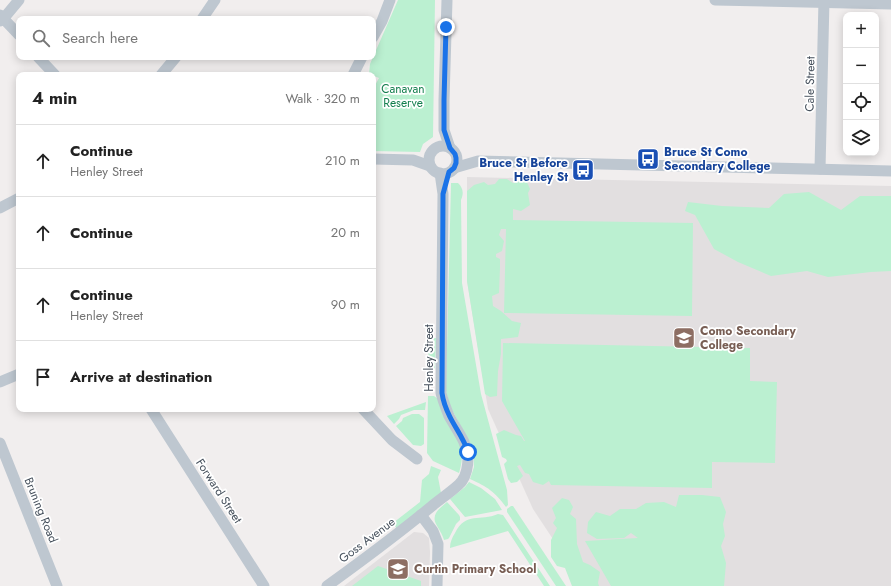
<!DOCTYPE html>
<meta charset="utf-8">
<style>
:root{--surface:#fff;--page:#f6f6f6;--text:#222;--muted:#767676;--line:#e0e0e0}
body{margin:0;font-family:Jost,sans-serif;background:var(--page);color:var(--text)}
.controls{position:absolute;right:12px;top:12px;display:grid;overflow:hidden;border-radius:8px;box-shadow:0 2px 10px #0003}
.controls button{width:36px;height:36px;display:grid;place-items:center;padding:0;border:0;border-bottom:1px solid var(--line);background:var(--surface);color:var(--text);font:20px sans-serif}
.stop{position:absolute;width:12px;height:12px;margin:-9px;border:3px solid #1a73e8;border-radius:50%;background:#fff}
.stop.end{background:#1a73e8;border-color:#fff;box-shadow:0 1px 4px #0008}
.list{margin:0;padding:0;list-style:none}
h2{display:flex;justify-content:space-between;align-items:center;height:52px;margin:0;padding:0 16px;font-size:17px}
h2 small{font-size:13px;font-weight:400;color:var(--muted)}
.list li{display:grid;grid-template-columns:26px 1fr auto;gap:12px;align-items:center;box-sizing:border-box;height:72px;padding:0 16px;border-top:1px solid var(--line)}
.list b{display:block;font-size:15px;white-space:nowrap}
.list p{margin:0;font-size:13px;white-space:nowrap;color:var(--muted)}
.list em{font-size:13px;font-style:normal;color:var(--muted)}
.icon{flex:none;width:22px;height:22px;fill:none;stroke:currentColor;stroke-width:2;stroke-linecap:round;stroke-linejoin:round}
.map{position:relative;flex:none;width:891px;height:586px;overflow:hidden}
.search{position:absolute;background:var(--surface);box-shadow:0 2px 10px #0003;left:16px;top:16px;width:360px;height:44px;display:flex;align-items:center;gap:10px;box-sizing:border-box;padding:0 14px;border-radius:8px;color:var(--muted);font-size:15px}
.panel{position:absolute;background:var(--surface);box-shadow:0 2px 10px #0003;left:16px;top:72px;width:360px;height:340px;border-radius:8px}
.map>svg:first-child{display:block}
</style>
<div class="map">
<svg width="891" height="586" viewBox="0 0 891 586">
<rect width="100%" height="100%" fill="#f1eeee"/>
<g fill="#e2dfe0">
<polygon points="467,177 891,186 891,586 584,586 533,509 488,409 467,281"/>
<polygon points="414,532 423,533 429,538 430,552 429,586 344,586"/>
</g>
<g fill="#bbf0d1">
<polygon points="398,0 435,0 433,137 423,144 420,152 373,151 373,89 379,78 369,74 370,64"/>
<polygon points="499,179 507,179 513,183 521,180 527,182 530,189 528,193 530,205 521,211 513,209 513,220 693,223 692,316 504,313 506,229 501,229 499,235 504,241 502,251 496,254 496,257 500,259 500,268 499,293 492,296 493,306 501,311 512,321 521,323 518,337 501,339 501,354 498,371 497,396 490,397 485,394 467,281 467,191 474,185 484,182 488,185 495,184"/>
<path d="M451,183H458C463,188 464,193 461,200L462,283L481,394L507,490L508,505L506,507C495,492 488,487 470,479L474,467L473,448L453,412L449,403L446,391Z"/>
<polygon points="809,192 841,210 860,196 891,196 891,271 871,272 828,277 807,271 771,276 738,262 714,249 695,215 685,211 688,202 722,206 769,208 784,194"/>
<polygon points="429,338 436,338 435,369 428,369"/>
<polygon points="503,343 750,348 750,381 777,382 775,463 712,462 712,488 551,485 549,481 543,485 533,482 529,474 525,473 520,465 517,466 523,476 517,482 511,483 508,479 504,464 507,461 506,459 502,457 496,434 504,430 516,435 521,436 524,441 525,441 502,401"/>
<path d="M428,396H434L438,399L460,445C463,455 462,463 459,473L433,461L427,453Z"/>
<polygon points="426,402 425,410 414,410 401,415 399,419 394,424 387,416"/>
<polygon points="412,414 419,414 424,418 424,444 421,446 413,445 396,426 402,421 403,418"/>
<polygon points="431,466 441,470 438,477 441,493 397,529 393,523 420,502 422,480 429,474"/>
<polygon points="469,482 481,488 495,499 502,510 465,517 450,499 465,487"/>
<polygon points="679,495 702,495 720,497 726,512 723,524 725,536 721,546 726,563 724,586 611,586 585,541 638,538 631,533 624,538 597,539 587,533 588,522 596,512 610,516 620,509 636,509 646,503 664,502 676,507"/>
<polygon points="562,498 569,500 573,507 570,514 576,519 577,544 583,562 590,565 600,572 598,583 599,586 572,586 565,568 557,566 551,557 551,540 557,528 553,523 556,518 552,508"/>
<path d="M447,502L459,515L460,517V520L456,524L449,538L448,539L444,540C442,533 439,530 436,524C431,514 440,508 447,502Z"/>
<polygon points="511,506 513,506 566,586 556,586 507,512 507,509"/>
<path d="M498,514L503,515L550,586H544L508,531L450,548C450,542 452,538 455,533C466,511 480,522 498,514Z"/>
<polygon points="378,566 421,581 421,586 352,586"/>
</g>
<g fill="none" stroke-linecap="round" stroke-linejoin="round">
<g stroke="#bec7d0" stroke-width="11">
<polyline points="447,0 444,100 444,130 450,148"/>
<polyline points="715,0 891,4"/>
<polyline points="0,15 19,35"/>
<polyline points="202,19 215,0"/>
<polyline points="0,21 4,18 19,0"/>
<polyline points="373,37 382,21 390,0"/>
<polyline points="38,57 55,75"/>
<polyline points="161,75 176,57"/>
<polyline points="353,75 362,57"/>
<circle cx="443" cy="160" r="14"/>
<polyline points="373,159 413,160 430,166"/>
<polyline points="454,168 478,161 891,171"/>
<polyline points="820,169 824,0"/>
<polyline points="0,208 19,198"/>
<polyline points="0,382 19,374"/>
<polyline points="151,409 264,586"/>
<polyline points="363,409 392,440 417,459"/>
<polyline points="0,443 57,586"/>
<polyline points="421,515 433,531 438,544 437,586"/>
<path d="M327,586C363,560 398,534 432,506C440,499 457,488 462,481C467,474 468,465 468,457C467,442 456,429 449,416C446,408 443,401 441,393L443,194L440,173"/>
</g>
</g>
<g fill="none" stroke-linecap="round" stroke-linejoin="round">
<path stroke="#1a73e8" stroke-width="5" d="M446,27L444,100V130L450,148L455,154L456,158V163L454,168L449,172L443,194L442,393C443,401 446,409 450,417C456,429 464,439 468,452"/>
</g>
<defs>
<g id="bus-square" transform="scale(1.15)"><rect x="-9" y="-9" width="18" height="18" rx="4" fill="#1a4fb4" stroke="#fff"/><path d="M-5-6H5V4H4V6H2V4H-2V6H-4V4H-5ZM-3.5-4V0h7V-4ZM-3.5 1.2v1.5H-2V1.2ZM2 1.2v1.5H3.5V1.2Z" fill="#fff"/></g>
<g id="school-square" transform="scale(1.15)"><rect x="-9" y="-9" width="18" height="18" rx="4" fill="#8d6e63" stroke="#fff"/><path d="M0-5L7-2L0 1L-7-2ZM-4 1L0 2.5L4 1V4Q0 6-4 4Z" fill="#fff"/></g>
</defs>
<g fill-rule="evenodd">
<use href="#bus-square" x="648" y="159"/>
<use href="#bus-square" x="583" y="170"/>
<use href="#school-square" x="684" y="338"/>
<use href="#school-square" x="398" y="569"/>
</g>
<g text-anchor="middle" stroke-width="3.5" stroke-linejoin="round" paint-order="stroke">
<g font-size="12" fill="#46505c" stroke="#fff">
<text transform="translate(810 84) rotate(-89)" y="4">Cale Street</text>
<text transform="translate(429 358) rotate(-90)" y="4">Henley Street</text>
<text transform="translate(219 491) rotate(57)" y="4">Forward Street</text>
<text transform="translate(41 510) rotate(68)" y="4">Bruning Road</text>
<text transform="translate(367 540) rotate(-37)" y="4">Goss Avenue</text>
</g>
<g font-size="12" fill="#147f4e" stroke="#fff">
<text x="403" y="93">Canavan<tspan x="403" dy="14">Reserve</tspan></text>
</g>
<g font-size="12" font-weight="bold" fill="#164399" stroke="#fff" text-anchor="start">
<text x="664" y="156">Bruce St Como<tspan x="664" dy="14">Secondary College</tspan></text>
<text x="568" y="167" text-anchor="end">Bruce St Before<tspan x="568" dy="14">Henley St</tspan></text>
</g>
<g font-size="12" font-weight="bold" fill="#785e54" stroke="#fff" text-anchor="start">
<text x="700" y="335">Como Secondary<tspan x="700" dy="14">College</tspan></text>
<text x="414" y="573">Curtin Primary School</text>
</g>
</g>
</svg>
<div class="controls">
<button>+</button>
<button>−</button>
<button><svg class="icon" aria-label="locate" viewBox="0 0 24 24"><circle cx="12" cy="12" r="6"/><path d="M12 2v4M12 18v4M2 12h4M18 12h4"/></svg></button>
<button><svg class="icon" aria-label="layers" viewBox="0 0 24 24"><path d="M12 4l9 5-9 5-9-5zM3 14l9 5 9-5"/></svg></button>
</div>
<div class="stop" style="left:468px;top:452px"></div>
<div class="stop end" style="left:446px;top:27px"></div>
<div class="search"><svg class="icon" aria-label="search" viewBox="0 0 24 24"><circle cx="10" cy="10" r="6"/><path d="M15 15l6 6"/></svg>Search here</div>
<section class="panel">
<h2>4 min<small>Walk · 320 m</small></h2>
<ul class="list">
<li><svg class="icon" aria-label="ahead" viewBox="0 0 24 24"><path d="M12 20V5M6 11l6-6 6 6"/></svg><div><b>Continue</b><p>Henley Street</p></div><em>210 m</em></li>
<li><svg class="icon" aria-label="ahead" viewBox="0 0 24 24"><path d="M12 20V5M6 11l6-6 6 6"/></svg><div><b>Continue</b></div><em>20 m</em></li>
<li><svg class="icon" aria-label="ahead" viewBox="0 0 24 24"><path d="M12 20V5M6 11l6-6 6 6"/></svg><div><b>Continue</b><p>Henley Street</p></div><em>90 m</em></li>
<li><svg class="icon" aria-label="arrive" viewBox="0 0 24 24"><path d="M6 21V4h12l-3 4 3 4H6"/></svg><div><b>Arrive at destination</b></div></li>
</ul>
</section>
</div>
